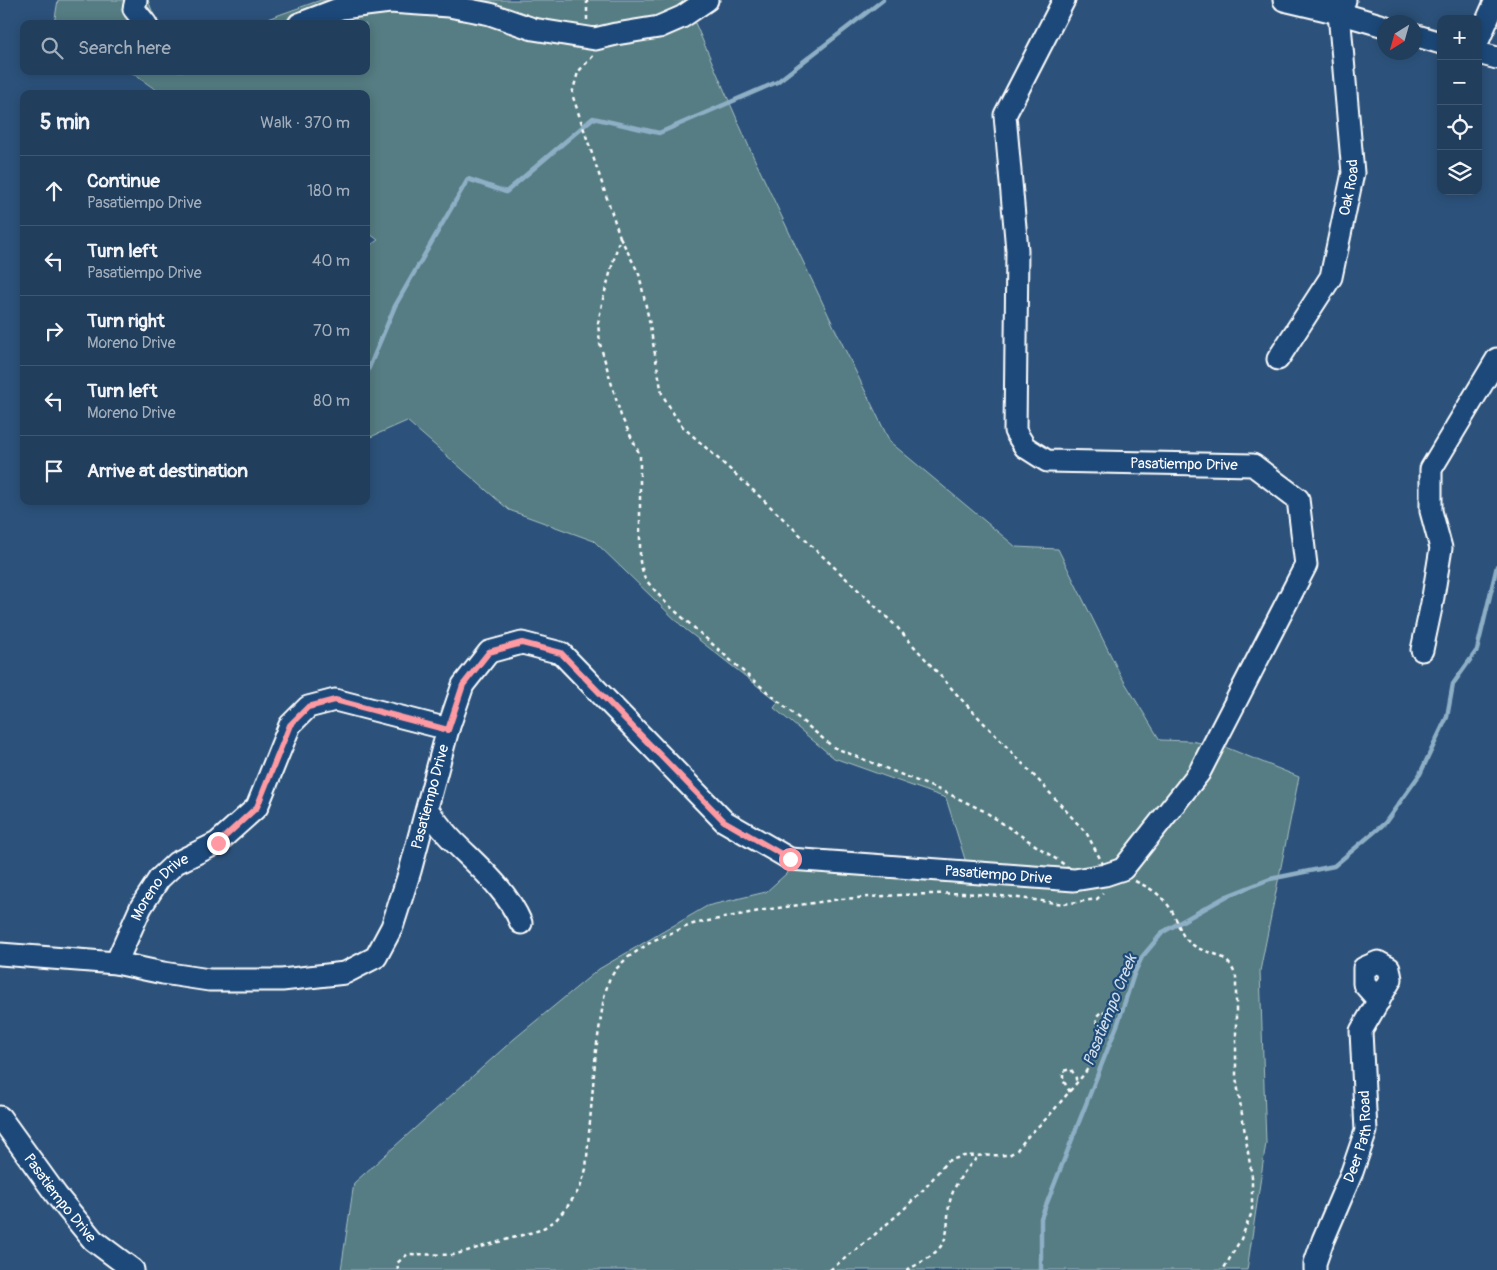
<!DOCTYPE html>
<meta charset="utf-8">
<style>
:root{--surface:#213e5c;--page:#2d4965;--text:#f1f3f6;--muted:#a2aebb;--line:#3e5772}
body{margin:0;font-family:Pangolin,sans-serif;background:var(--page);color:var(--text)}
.controls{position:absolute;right:15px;top:15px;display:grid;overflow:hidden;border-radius:10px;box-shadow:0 2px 12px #0003}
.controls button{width:45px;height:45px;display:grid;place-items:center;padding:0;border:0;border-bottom:1px solid var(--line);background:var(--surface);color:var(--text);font:25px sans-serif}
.compass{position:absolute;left:1377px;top:15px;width:45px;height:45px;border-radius:50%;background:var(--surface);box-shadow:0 2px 12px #0003;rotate:217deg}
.stop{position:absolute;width:15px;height:15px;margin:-11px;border:4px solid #ff9aa2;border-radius:50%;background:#fff}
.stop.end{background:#ff9aa2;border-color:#fff;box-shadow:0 1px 5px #0008}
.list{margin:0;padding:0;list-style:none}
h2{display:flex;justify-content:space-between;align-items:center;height:65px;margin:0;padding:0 20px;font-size:21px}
h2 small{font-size:16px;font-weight:400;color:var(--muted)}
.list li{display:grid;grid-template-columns:32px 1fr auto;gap:15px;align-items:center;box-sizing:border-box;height:70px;padding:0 20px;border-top:1px solid var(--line)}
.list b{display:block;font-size:19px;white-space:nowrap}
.list p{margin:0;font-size:16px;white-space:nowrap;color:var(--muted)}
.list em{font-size:16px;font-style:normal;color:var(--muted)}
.icon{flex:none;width:28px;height:28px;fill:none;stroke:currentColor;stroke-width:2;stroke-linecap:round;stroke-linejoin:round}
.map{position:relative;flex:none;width:1497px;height:1270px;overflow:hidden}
.search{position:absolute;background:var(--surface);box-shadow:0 2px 12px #0003;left:20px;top:20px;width:350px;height:55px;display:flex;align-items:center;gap:12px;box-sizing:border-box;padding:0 18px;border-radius:10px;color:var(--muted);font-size:19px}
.panel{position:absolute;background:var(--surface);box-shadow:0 2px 12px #0003;left:20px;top:90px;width:350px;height:415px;border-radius:10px}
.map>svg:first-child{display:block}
</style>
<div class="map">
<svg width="1497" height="1270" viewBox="0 0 1497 1270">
<rect width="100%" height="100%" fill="#2c527b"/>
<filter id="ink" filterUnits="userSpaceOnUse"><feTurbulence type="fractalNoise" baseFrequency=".02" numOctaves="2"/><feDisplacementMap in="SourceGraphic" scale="10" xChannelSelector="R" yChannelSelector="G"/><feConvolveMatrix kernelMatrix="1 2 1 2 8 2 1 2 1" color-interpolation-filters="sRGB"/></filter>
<g filter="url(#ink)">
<g fill="#557d83" stroke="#aabec1">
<polygon points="58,0 148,0 154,16 160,24 54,24"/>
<polygon points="321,0 722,0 692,16 753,156 836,331 890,442 1016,547 1058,549 1121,676 1160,740 1190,741 1225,747 1299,777 1260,971 1266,1143 1247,1270 341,1270 354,1183 514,1039 599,969 707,906 766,892 806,856 968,869 946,798 834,758 774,708 778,702 685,629 594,541 509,510 407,421 366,439 366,248 378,240 366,231 366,94 162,94 129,71 366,71 366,24 253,24"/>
</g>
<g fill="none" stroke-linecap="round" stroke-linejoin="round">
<g stroke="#8eafc5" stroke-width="4.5">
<polyline points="366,375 395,306 468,179 506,192 593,118 659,133 777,82 883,0"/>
<polyline points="1041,1270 1041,1218 1118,1023 1134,974 1142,957 1163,932 1227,896 1270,879 1334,866 1385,823 1420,774 1447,717 1453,684 1477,650 1497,566"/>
</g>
<g stroke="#fff" stroke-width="25">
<g id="minor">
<polyline points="136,0 134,9 146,24"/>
<polyline points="1284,0 1339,13 1384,26"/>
<polyline points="299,24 341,8 390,2 449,6 490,14 533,29 595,39 616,34 659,27 682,17 707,0"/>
<polyline points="1414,35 1441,43"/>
<polyline points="1478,41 1496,0"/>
<polyline points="1478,53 1497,58"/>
<path id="s1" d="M1278,359L1331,277L1353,173L1339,13L1345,0"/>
<polyline points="1422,650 1432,603 1441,548 1431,511 1431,469 1497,359"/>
<path d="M427,809C435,820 444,832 454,842C479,867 507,890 521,923"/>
<path id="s2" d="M0,954L116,963L163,973L209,980H282L345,973L376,957L392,927L410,871L448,729L463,685L489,652L522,643L561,653L724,821L790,859L1074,880L1105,875L1123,869L1199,773L1306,565L1298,499L1253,465L1047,461L1025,447L1015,431L1017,250L1005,115L1064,0"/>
<path id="s3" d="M116,963L141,907L159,879L176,863L217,843L257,807L290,725L308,707L335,700L448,729"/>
<path id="s4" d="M0,1117L57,1196L93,1240L133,1270"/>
<path id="s5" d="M1315,1270V1263L1323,1240L1352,1172L1366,1131L1361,1031L1391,979L1389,968L1378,962L1364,968V984L1379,1001"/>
</g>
</g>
<g stroke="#fff" stroke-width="2.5" stroke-dasharray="4 4" stroke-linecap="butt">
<polyline points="587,20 587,0"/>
<polyline points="593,56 578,72 572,94 620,237"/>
<polygon points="620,237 639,274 649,320 662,394 675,416 683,427 755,492 896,626 961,699 1040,782 1087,834 1104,866 1074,871 984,811 947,793 833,747 746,674 664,601 645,579 640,562 640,455 621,416 600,344 598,323 603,299"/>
<path d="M1135,881C1155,890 1167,899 1176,919C1180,928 1181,935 1189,942C1207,958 1226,947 1236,977V1077L1252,1177V1212L1241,1239L1223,1270"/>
<polyline points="1070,1092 1063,1080 1063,1071 1071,1069 1076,1078 1076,1083"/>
<polyline points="398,1270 397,1263 408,1254 453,1255 540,1230 555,1221 567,1207 580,1188 586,1169 596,1050 604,997 609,980 616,969 627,958 654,940 693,924 764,910 841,899 900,895 963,893 1012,897 1064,904 1097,899 1103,893"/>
<polyline points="830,1270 872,1237 903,1210 926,1187 947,1161 964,1156 1009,1155 1017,1150 1029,1135 1048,1117 1085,1073 1095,1056 1099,1034 1108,1017 1102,1011 1096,1017 1099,1034"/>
<path d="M906,1270C919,1264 935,1256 943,1243C949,1232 947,1218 949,1206C952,1187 964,1170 978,1157"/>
</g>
<use href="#minor" stroke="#1f4a7a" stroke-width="21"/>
</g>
</g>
<g fill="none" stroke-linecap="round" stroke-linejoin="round" filter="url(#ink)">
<polyline stroke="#ff9aa2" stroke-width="6" points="218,843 257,807 290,725 308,707 335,700 448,730 463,685 489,652 522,643 561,653 724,821 790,859"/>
</g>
<g text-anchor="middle" stroke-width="4.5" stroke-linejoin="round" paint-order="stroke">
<g font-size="15" fill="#fff" stroke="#1f4a7a">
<text dy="5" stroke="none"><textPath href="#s1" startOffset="189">Oak Road</textPath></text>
<text transform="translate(1184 464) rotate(1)" y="5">Pasatiempo Drive</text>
<text dy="5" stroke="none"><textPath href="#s2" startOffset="552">Pasatiempo Drive</textPath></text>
<text dy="5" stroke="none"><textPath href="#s2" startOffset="1304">Pasatiempo Drive</textPath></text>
<text dy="5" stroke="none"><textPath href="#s3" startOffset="89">Moreno Drive</textPath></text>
<text dy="5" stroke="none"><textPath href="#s5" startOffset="142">Deer Path Road</textPath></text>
<text dy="5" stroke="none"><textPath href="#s4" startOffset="101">Pasatiempo Drive</textPath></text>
</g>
<g font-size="16" font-style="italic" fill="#d0dee7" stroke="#1f4a7a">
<text transform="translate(1109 1010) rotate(-68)" y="6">Pasatiempo Creek</text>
</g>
</g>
</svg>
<div class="controls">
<button>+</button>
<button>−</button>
<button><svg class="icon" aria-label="locate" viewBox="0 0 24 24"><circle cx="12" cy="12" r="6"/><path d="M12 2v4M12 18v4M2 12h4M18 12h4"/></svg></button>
<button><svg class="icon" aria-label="layers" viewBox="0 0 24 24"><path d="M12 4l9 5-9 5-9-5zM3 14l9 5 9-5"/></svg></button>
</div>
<svg class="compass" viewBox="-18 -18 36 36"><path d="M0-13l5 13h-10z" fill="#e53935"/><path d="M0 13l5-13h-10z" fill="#a2aebb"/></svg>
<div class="stop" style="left:790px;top:859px"></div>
<div class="stop end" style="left:218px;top:843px"></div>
<div class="search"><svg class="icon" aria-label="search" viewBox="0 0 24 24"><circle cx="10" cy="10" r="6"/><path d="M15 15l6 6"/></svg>Search here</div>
<section class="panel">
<h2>5 min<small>Walk · 370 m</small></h2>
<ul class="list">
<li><svg class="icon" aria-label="ahead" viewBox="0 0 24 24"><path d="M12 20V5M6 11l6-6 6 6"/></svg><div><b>Continue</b><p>Pasatiempo Drive</p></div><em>180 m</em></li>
<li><svg class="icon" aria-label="left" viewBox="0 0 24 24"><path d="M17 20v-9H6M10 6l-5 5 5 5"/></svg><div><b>Turn left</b><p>Pasatiempo Drive</p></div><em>40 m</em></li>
<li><svg class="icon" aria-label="right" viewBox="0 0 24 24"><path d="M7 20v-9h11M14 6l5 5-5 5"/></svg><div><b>Turn right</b><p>Moreno Drive</p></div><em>70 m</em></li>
<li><svg class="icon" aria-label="left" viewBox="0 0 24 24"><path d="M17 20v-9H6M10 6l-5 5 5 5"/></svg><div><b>Turn left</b><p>Moreno Drive</p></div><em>80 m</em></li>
<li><svg class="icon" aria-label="arrive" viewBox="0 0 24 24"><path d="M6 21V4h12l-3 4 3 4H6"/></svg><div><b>Arrive at destination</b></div></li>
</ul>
</section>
</div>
